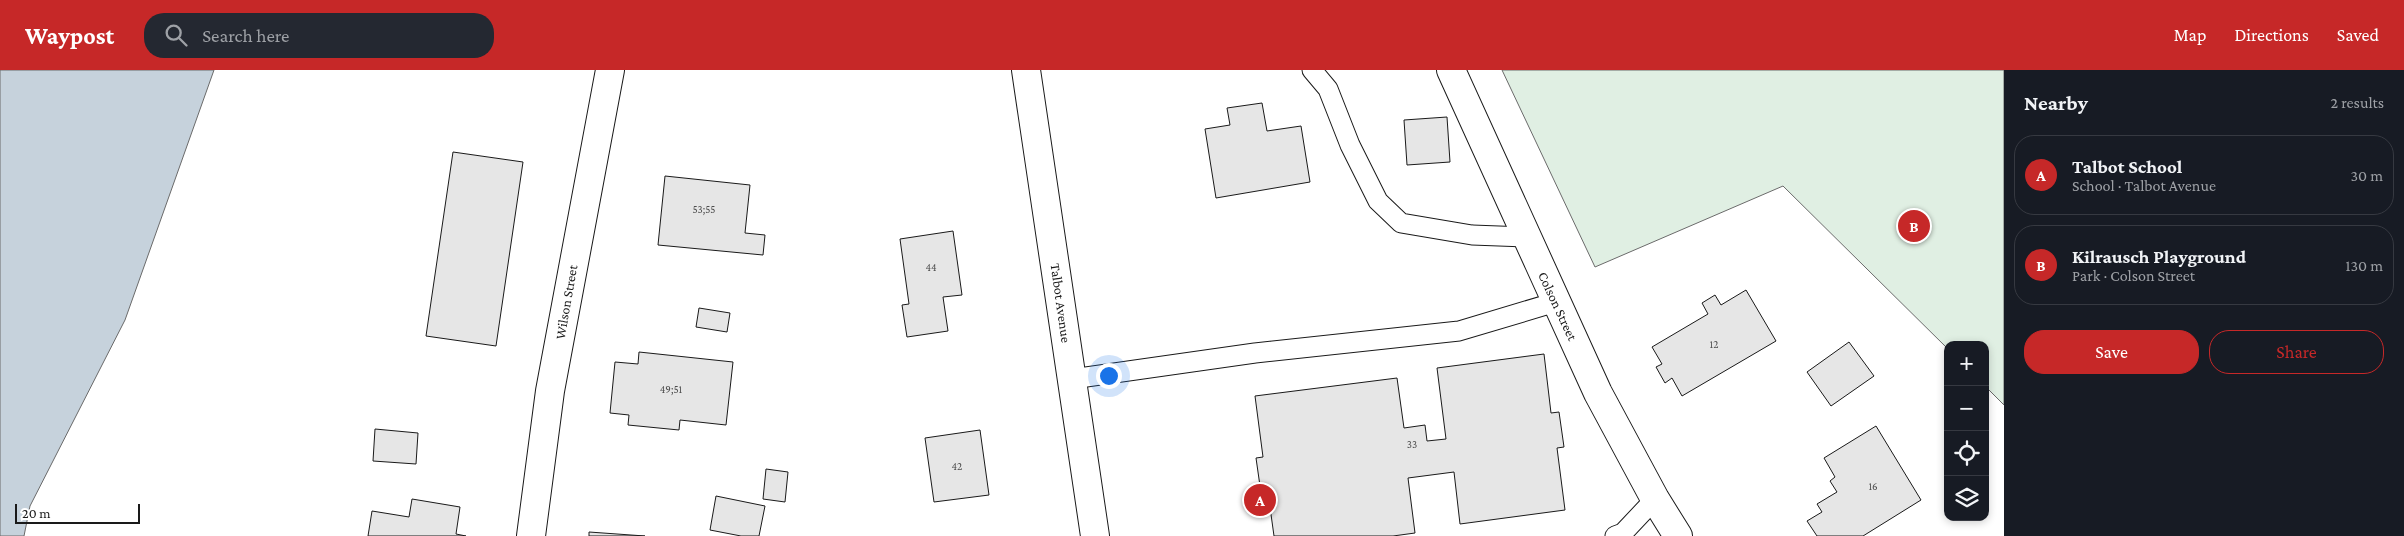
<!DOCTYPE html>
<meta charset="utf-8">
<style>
:root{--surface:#171b24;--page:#242831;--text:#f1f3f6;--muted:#9ea1a6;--line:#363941;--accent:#c62828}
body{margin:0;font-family:"Crimson Pro",serif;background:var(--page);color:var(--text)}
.controls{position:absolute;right:15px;bottom:15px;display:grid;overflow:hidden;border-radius:10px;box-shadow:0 2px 8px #0003}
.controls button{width:45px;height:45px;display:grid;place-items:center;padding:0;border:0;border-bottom:1px solid var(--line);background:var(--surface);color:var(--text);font:25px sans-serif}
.scale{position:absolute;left:15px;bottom:12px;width:125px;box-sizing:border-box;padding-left:5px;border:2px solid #1a1a1a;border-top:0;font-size:14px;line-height:18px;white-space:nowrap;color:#1a1a1a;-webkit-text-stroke:4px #fff;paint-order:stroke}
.you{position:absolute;left:1108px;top:305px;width:18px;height:18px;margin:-12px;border:4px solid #fff;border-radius:50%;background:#1a73e8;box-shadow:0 0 0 8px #1a73e833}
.badge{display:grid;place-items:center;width:32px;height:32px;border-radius:50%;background:var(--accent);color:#fff;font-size:16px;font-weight:700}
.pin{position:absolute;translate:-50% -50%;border:2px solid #fff;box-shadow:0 1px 5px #0006}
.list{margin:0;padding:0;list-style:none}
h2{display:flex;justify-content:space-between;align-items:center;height:65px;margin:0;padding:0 20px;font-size:21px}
h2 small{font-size:16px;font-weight:400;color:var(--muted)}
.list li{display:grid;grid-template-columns:32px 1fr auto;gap:15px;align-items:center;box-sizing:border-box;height:80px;margin:0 10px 10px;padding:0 10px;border:1px solid var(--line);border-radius:20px}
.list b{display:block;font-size:19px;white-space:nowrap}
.list p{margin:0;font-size:16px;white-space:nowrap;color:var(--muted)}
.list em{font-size:16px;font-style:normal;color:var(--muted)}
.actions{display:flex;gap:10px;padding:15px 20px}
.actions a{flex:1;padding:11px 0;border:1px solid var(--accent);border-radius:20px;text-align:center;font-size:18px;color:var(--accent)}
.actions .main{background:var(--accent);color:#fff}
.icon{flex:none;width:28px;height:28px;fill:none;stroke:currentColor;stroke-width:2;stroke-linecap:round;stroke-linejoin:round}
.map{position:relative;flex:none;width:2004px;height:466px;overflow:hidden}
header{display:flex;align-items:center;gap:30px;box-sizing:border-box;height:70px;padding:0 25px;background:var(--accent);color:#fff}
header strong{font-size:24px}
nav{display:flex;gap:28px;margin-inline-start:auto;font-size:18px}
.search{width:350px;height:45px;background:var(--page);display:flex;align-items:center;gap:12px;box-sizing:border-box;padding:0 18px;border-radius:20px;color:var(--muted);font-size:19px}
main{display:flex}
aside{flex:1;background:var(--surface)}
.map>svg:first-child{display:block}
</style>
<header>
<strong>Waypost</strong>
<div class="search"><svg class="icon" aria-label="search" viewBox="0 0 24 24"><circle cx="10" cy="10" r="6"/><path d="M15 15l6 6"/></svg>Search here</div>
<nav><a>Map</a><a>Directions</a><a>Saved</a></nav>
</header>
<main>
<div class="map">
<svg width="2004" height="466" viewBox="0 0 2004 466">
<rect width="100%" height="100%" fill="#fff"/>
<polygon fill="#e0efe3" stroke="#6a6a6a" points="1502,0 2004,0 2004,335 1985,316 1985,275 1948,275 1948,279 1783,116 1595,197"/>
<polygon fill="#c6d2dc" stroke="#6a6a6a" points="0,0 214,0 125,250 30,436 24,466 0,466"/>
<g fill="#e6e6e6" stroke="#1a1a1a">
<polygon points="1262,33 1267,61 1301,56 1310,112 1216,128 1205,59 1230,55 1227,38"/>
<polygon points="1447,47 1450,92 1407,95 1404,50"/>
<polygon points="453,82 523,92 496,276 426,266"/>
<polygon points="665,106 750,115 745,163 765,165 763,185 658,175"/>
<polygon points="953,161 962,225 943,227 948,261 907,267 902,235 909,234 900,169"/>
<polygon points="1746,220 1776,271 1682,326 1672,308 1665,313 1656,297 1662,294 1652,277 1708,244 1702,233 1715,225 1721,235"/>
<polygon points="699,238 730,243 727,262 696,257"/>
<polygon points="1849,272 1874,306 1831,336 1807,302"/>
<polygon points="639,282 733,292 726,355 680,350 679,360 628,355 629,345 610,343 615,292 638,294"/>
<polygon points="1544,284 1551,343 1559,342 1564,377 1557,378 1565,440 1460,454 1454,402 1408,408 1415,463 1393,466 1274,466 1268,423 1261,423 1256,388 1263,387 1255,326 1397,308 1404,358 1425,355 1427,371 1446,369 1437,298"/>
<polygon points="1876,356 1921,430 1863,466 1817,466 1807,451 1822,442 1817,434 1837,422 1830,411 1835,407 1824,388"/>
<polygon points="375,359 418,363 416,394 373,391"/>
<polygon points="980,360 989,425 934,432 925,368"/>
<polygon points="766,399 788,402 785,432 763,429"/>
<polygon points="716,426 765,436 759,466 741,466 710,460"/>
<polygon points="412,429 460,437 456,464 466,466 368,466 372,441 409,447"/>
<polygon points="589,462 645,466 589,466"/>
</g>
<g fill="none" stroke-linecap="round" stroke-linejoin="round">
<g stroke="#1a1a1a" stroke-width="21">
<g id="service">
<polyline points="1312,0 1328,19 1350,75 1378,131 1401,153 1472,165 1526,167"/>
<polyline points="1072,309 1255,283 1459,261 1556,232"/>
<polyline points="1615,466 1623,463 1655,429"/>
</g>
</g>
<g stroke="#1a1a1a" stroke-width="30">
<g id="minor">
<polyline points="1451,0 1598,323 1655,429 1678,466"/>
<polyline points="531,466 550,321 610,0"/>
</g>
</g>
<g stroke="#1a1a1a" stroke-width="30">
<polyline id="tertiary" points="1026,0 1095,466"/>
</g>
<use href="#service" stroke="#fff" stroke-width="19"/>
<use href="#minor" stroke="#fff" stroke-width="28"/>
<use href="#tertiary" stroke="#fff" stroke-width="28"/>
</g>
<g text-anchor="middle" stroke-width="4" stroke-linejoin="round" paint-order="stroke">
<g font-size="11" fill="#4d4d4d">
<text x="704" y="143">53;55</text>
<text x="931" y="201">44</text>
<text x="1714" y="278">12</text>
<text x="671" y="323">49;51</text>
<text x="1412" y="378">33</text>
<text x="957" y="400">42</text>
<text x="1873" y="420">16</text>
</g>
<g font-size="14" fill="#1a1a1a" stroke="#fff">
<text transform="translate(566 232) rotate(-80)" y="5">Wilson Street</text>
<text transform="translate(1061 233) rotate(82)" y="5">Talbot Avenue</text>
<text transform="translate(1558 236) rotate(65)" y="5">Colson Street</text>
</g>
</g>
</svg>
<div class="controls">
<button>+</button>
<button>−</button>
<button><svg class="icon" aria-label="locate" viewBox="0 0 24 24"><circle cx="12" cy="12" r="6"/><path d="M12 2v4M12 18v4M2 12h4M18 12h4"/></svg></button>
<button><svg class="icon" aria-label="layers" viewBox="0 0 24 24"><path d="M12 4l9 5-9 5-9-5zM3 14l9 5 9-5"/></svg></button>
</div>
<div class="scale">20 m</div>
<div class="you"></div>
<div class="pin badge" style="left:1260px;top:430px">A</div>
<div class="pin badge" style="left:1914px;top:156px">B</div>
</div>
<aside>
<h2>Nearby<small>2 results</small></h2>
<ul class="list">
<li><span class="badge">A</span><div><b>Talbot School</b><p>School · Talbot Avenue</p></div><em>30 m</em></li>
<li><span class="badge">B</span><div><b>Kilrausch Playground</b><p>Park · Colson Street</p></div><em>130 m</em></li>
</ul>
<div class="actions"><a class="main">Save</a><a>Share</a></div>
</aside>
</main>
